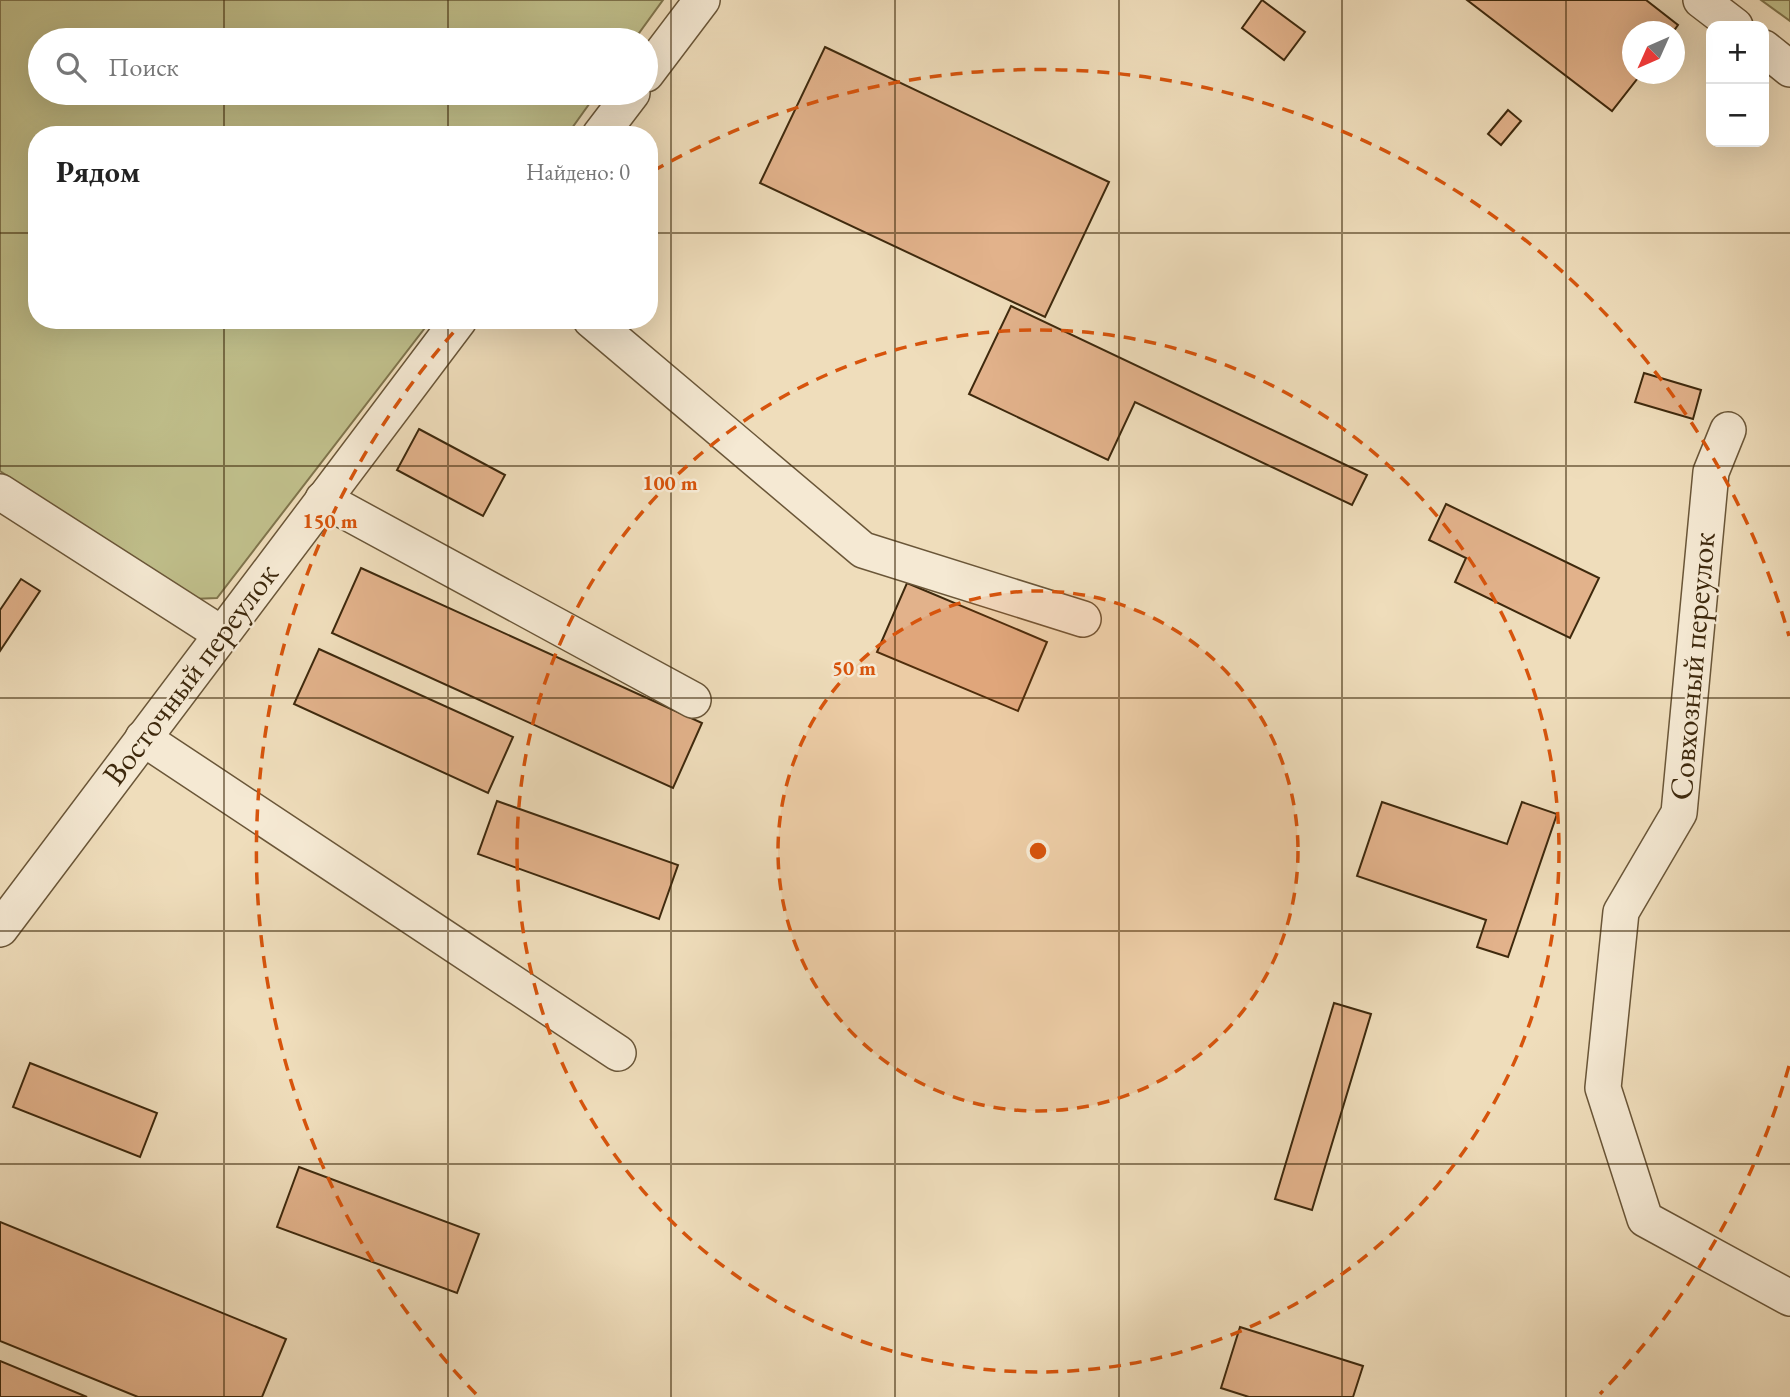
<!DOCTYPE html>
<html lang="ru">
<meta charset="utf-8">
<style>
:root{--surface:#fff;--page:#f6f6f6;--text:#222;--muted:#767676;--line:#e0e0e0}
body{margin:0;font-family:"EB Garamond",serif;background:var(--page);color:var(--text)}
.controls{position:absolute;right:21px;top:21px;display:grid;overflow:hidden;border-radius:14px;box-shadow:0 7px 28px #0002}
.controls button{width:63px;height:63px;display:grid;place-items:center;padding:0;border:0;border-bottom:2px solid var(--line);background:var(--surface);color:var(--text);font:35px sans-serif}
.compass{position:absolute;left:1622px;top:21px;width:63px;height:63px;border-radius:50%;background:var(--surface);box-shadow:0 7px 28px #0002;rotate:225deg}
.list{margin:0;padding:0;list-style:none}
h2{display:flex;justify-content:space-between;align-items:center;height:91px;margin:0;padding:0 28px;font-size:30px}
h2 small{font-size:23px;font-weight:400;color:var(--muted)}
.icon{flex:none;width:38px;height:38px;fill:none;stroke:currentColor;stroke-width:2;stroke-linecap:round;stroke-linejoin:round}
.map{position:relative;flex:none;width:1790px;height:1397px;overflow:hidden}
.search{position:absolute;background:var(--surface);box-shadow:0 7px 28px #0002;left:28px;top:28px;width:630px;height:77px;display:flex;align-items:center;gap:18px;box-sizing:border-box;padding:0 24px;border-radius:38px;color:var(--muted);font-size:26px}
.panel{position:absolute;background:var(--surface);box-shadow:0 7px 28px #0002;left:28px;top:126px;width:630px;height:203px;border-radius:28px}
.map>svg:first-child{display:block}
</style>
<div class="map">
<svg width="1790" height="1397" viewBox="0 0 1790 1397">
<rect width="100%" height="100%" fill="#efddbb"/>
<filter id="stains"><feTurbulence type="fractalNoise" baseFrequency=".00286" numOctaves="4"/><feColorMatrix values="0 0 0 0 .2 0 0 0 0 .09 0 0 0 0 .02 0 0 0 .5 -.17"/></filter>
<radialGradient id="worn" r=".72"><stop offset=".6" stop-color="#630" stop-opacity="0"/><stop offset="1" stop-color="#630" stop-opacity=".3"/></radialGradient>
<g fill="#c0bf8b" stroke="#7f744c" stroke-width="2">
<polygon points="0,0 663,0 634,40 40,40 40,93 597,93 567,135 37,135 37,320 431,320 217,598 192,599 0,471"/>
<polygon points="1761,0 1790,0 1790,21"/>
</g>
<g fill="#e2b28b" stroke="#3e290d" stroke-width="2">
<polygon points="1262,0 1305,32 1284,60 1242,28"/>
<polygon points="1467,0 1646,0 1678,25 1673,32 1632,32 1632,74 1641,74 1612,111"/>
<polygon points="825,47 1109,182 1045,317 760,183"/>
<polygon points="1508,110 1521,121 1501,145 1488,134"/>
<polygon points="1011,306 1367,475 1352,505 1135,402 1108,460 969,394"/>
<polygon points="1644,373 1701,390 1693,419 1635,402"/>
<polygon points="419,429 505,475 483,516 397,470"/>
<polygon points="1446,504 1599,578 1570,638 1455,582 1466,558 1429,540"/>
<polygon points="361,568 702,723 673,788 332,633"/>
<polygon points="21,579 40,591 0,651 0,610"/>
<polygon points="907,583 1047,642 1018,711 877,652"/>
<polygon points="319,649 513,737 488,793 294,704"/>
<polygon points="497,801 678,865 659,919 478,854"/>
<polygon points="1382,802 1507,844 1522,802 1557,814 1508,957 1477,947 1486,920 1357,876"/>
<polygon points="1334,1003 1371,1014 1312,1210 1275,1199"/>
<polygon points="30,1063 157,1113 140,1157 13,1107"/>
<polygon points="299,1167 479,1234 457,1293 277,1227"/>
<polygon points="0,1222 286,1339 262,1397 138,1397 0,1341"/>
<polygon points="1240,1327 1363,1366 1353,1397 1249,1397 1221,1388"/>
<polygon points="0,1361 87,1397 0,1397"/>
</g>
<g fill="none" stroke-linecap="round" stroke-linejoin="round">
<g stroke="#6a5638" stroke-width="38">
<g id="minor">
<polyline points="1701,0 1735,26"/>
<polyline points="1764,48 1790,69"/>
<polyline points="646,74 702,0"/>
<polyline points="600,135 632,93"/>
<polyline points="591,320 863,550 1083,619"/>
<polyline points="1728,430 1711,472 1679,813 1621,912 1603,1088 1645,1219 1790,1298"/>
<polyline points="0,492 220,633"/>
<polyline points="323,499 693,700"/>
<polyline points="143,738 618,1053"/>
<polyline points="0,929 459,320"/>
</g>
</g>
<use href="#minor" stroke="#f5e9d3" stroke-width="35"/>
</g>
<path fill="none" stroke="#3e290d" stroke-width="2" stroke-opacity="0.55" d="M224,0V40M448,0V40M671,0V1397M895,0V1397M1119,0V1397M1342,0V1397M1566,0V1397M224,93V135M448,93V135M0,233H37M649,233H1790M224,320V1397M448,320V1397M0,466H1790M0,698H1790M0,931H1790M0,1164H1790"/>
<circle cx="1038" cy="851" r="260" fill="#d7540c" fill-opacity=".12"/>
<g fill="none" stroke="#d7540c" stroke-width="3.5" stroke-dasharray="12 9">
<circle cx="1038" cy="851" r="260"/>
<circle cx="1038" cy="851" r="521"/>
<path d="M1789 1066A781 781 0 0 1 1600 1394M476 1394A781 781 0 0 1 462 323M653 171A781 781 0 0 1 1789 636"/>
</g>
<g text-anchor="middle" stroke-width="5" stroke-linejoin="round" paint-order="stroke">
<g font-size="32" fill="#3e290d" stroke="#f5e9d3">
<text transform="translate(1692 666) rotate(-85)" y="11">Совхозный переулок</text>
<text transform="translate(190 674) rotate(-53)" y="11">Восточный переулок</text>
</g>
</g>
<circle cx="1038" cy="851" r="10" fill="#d7540c" stroke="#f5e9d3" stroke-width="3.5"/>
<g font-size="21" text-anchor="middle" font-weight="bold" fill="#d7540c" stroke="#f5e9d3" stroke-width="5" stroke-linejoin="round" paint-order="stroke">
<text x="670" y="490">100 m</text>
<text x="330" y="528">150 m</text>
<text x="854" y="675">50 m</text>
</g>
<rect width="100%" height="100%" filter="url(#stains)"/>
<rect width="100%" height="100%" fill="url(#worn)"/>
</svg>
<div class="controls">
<button>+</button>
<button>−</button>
</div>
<svg class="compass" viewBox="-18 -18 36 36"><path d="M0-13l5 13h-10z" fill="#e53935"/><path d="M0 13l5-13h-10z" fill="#767676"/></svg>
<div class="search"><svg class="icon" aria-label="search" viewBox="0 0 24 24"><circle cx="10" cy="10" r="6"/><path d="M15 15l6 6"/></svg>Поиск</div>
<section class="panel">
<h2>Рядом<small>Найдено: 0</small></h2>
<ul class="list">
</ul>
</section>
</div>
